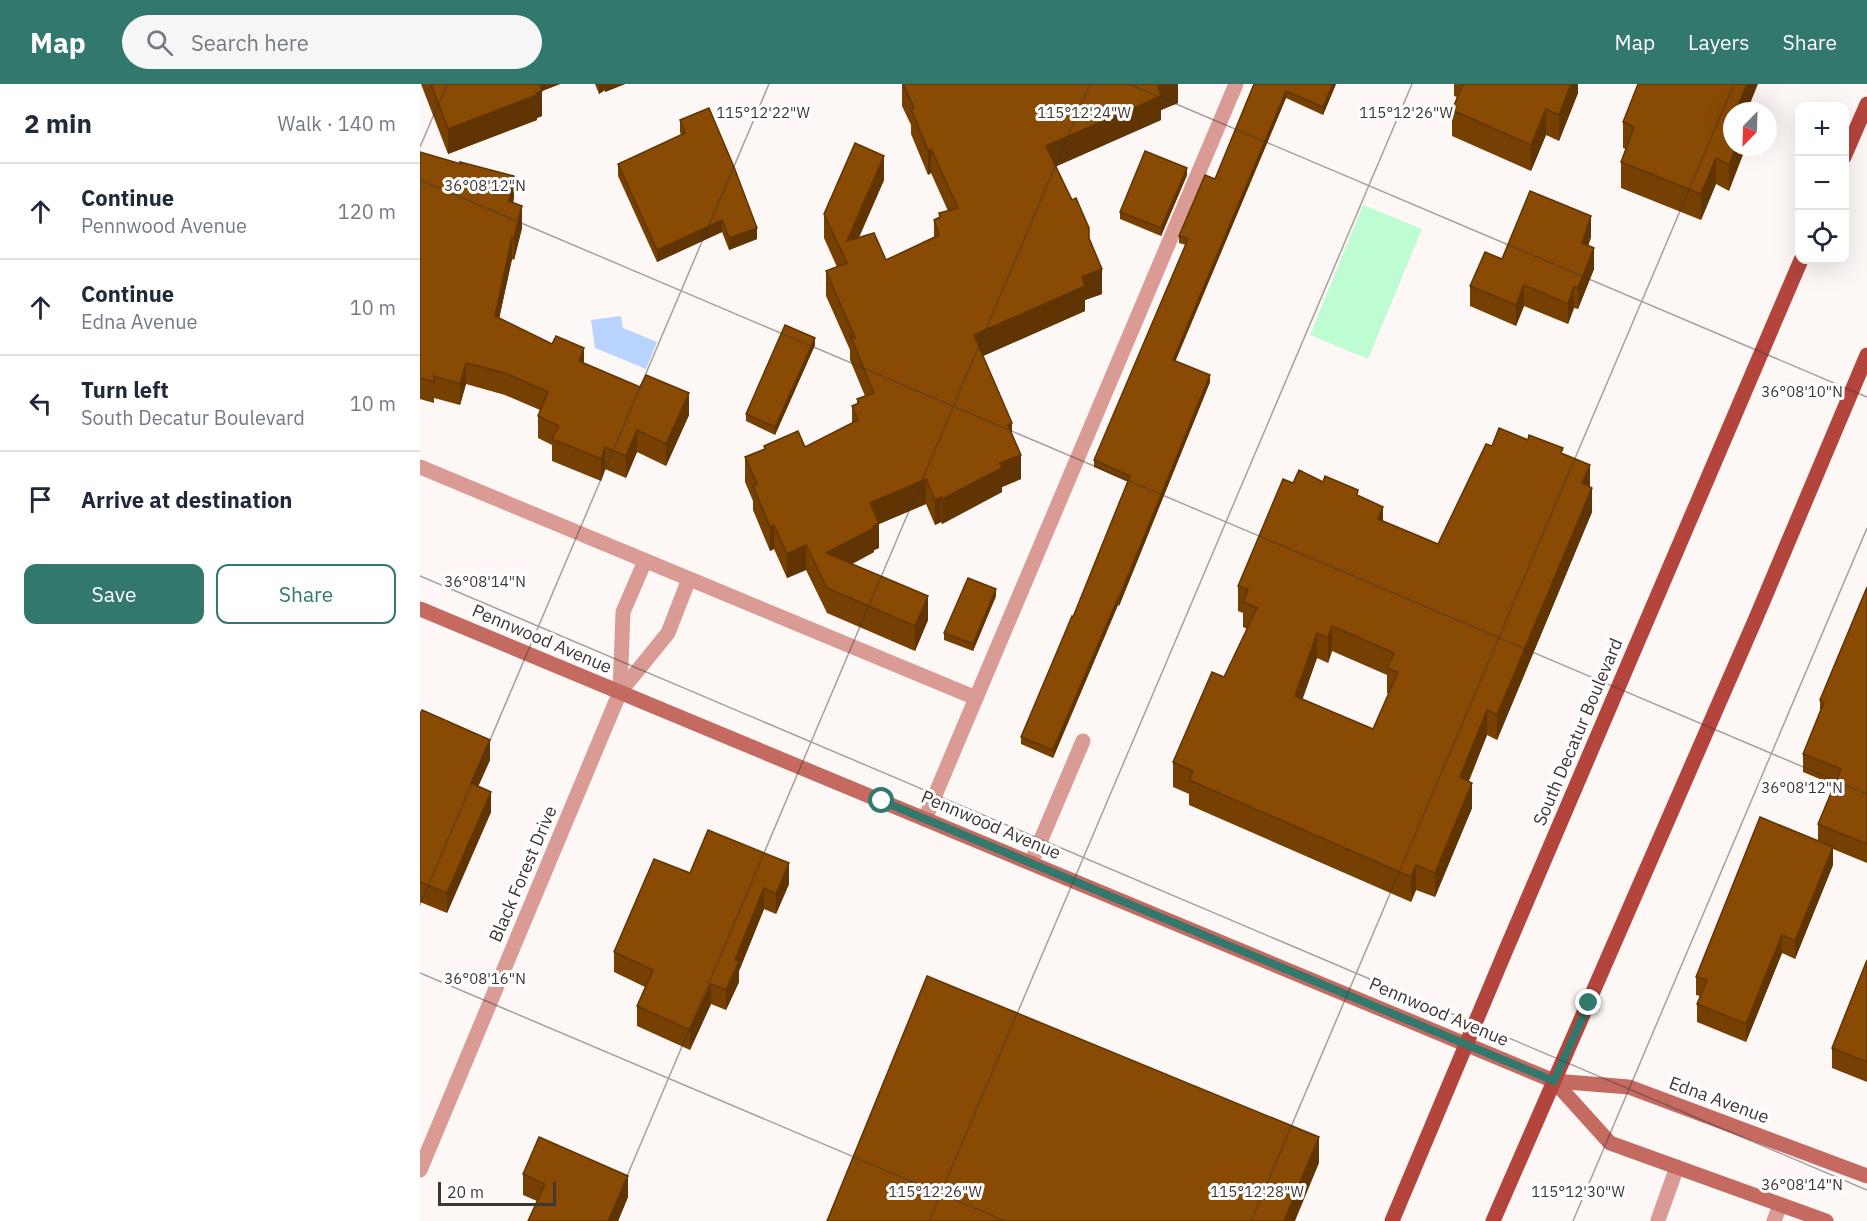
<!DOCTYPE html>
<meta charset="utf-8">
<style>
:root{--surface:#fff;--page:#f6f6f7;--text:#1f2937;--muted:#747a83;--line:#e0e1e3;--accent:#32786d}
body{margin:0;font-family:"IBM Plex Sans",sans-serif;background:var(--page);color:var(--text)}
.controls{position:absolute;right:18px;top:18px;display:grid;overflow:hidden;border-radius:12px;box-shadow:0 6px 24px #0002}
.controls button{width:54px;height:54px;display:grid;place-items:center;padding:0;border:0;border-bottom:2px solid var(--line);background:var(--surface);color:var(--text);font:30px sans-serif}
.compass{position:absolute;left:1303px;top:18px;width:54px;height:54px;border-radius:50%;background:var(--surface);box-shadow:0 6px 24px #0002;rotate:203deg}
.scale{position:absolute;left:18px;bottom:15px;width:118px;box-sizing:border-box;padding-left:6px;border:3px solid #403632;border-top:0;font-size:16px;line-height:21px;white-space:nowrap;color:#403632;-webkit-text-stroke:4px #fff;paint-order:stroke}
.stop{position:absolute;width:18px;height:18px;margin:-14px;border:4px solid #32786d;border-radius:50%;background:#fff}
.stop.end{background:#32786d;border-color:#fff;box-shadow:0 2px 6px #0008}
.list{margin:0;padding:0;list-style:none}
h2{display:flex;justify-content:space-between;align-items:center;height:78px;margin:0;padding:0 24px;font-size:26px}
h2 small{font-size:20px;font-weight:400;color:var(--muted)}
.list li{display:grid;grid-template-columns:39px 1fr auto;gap:18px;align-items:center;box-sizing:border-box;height:96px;padding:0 24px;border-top:2px solid var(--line)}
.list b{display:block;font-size:22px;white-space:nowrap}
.list p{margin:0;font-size:20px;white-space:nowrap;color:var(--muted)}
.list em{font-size:20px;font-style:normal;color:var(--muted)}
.actions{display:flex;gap:12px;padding:18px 24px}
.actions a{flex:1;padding:14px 0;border:2px solid var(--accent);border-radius:12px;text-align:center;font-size:21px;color:var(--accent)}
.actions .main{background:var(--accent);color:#fff}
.icon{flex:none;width:33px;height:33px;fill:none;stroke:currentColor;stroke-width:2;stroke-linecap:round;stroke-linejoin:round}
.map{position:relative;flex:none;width:1447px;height:1137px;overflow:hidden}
header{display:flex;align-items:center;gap:36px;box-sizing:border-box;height:84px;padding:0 30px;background:var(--accent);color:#fff}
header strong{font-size:28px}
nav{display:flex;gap:33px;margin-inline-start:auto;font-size:21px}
.search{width:420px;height:54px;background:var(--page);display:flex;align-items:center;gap:15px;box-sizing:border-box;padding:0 21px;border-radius:33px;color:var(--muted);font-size:22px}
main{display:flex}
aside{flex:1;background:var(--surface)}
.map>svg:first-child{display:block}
</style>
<header>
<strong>Map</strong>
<div class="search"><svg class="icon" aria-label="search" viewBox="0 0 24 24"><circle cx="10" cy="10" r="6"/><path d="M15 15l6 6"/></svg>Search here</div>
<nav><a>Map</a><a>Layers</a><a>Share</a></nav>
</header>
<main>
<aside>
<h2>2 min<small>Walk · 140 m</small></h2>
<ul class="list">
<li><svg class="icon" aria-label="ahead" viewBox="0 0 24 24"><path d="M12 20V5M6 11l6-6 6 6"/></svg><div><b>Continue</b><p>Pennwood Avenue</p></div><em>120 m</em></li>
<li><svg class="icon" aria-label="ahead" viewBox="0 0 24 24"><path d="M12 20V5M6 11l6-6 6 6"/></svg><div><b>Continue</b><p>Edna Avenue</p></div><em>10 m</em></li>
<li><svg class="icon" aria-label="left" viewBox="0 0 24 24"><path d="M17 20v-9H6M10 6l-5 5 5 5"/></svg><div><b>Turn left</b><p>South Decatur Boulevard</p></div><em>10 m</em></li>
<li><svg class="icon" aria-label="arrive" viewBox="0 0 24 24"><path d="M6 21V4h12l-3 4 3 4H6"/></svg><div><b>Arrive at destination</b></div></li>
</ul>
<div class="actions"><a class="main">Save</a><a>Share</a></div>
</aside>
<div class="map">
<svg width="1447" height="1137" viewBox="0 0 1447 1137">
<rect width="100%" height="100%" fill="#fdf8f5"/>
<polygon fill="#befcd1" points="943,121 1002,145 948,275 890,251"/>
<polygon fill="#b8d4fe" points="201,232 203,244 237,258 226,285 175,264 171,236"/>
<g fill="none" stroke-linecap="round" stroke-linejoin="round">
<g stroke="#d99b93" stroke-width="15">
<polyline points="505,735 556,614"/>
<polyline points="611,779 663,657"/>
<polyline points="1238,1136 1257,1083"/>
<polyline points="1354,1137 1360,1121"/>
</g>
<g stroke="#d99b93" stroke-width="15">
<polyline points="0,383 556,614 816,0"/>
<polyline points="200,608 203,528 225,477"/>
<polyline points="0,1086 200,608 248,549 269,495"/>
</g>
<g stroke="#c46a61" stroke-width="15">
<polyline points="0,525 1134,997 1209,1003 1447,1092"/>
<polyline points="1134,997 1190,1059 1406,1137"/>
</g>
<g stroke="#b3453d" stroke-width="15">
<polyline points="1424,73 1447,20"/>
<polyline points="972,1137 1085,868 1381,176"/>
<polyline points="1073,1137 1336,534 1447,271"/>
</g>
</g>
<g fill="#764003" fill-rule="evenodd">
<polygon points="1,0 140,0 122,7 122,32 117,34 117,36 28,70"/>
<polygon points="175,0 205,0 185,8 185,6 179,10"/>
<polygon points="482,0 758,0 758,19 741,26 741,36 636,82 669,154 682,210 665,216 665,227 563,272 592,350 601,395 582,403 582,408 522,440 521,438 515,441 506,420 459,440 459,464 454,466 454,468 432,480 508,536 495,567 407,529 386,486 367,494 354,465 350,467 333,426 333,417 325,398 325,373 344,365 344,362 385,363 432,339 432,322 437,320 437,315 445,312 430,276 430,266 406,212 406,187 417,183 404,154 404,130 464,96 439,153 466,176 514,154 514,136 519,133 519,129 528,127 511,89 508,91 491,50 491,41 482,22"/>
<polygon points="834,0 916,0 903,31 866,14 755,277 790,298 699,522 698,521 633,674 601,660 601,653 653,533 708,398 674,383 674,376 766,161 759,159 759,152 795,95"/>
<polygon points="1034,0 1158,0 1158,9 1139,57 1126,51 1111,87 1032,52 1032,26 1037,13 1034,12"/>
<polygon points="1312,27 1309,107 1296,100 1281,136 1201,104 1201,78 1206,65 1203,64 1203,38"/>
<polygon points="260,36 337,155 309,166 302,148 237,178 198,92 198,80 261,51 260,48"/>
<polygon points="0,68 94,113 93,119 102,144 94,176 92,175 79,234 164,279 269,331 246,382 217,368 206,394 185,385 181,397 132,377 132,361 118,354 118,332 120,326 85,311 46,300 40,321 14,314 14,319 0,315"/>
<polygon points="767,91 741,152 700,135 700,128"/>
<polygon points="1171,153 1168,162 1174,185 1158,225 1154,224 1148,240 1104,222 1096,242 1050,222 1050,202 1082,175"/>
<polygon points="395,261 355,351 326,337 326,330"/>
<path d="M1072,362L1143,370L1170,402L1172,428L1077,656L1067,651L1049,697L1052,724L1015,813L996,806L991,818L769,721V710L753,703V678L804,593L827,545L823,543V529L818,527V502L903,398L938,412L963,437L1018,460ZM912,567L967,591V609L969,610L953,645L882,615L897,574L908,579Z"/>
<polygon points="1447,503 1447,779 1413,765 1413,781 1375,875 1362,869 1326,958 1277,938 1277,920 1280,912 1276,911 1276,893 1398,757 1398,740 1414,701 1383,688 1383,670 1400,628 1400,616"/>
<polygon points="576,512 553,567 524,556 524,549"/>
<polygon points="0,630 70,676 58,702 71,728 27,829 0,818"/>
<polygon points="270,789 369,800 356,830 344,825 319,887 319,898 306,926 291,920 270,966 217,942 217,922 225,903 194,888 194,868"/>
<polygon points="1447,876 1447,998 1412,984 1412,964"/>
<polygon points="103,1090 208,1113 198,1137 108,1137 117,1117 103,1111"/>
</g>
<g fill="#603403">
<polygon points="114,0 140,0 122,7 122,32 117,34 117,36 28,70 28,45"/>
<polygon points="179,0 185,0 185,6 179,10"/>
<polygon points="185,0 205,0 185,8"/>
<polygon points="744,0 758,0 758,19 741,26 741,36 626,87 626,62 738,2"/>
<polygon points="913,0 916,0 903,31 903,23"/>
<polygon points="1151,0 1158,0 1158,9 1139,57 1139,31"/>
<polygon points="1327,0 1338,0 1327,27 1316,27"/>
<polygon points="866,7 866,14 753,283 753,276"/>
<polygon points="1126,25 1126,51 1111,87 1111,61"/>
<polygon points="1316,63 1326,63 1309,107 1309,81"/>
<polygon points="511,65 511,89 508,91 508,66"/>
<polygon points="464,72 464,96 427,181 427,157"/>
<polygon points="1296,74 1296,100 1281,136 1281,110"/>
<polygon points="767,84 767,91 741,152 741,144"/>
<polygon points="94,92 94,113 89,139 89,117"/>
<polygon points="102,122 102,144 94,176 94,154"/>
<polygon points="1171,132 1171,153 1162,180 1162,159"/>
<polygon points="302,136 302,148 237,178 237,166"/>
<polygon points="337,144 337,155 309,166 309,154"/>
<polygon points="92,153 92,175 75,254 75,232"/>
<polygon points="1174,164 1174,185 1158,225 1158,204"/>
<polygon points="682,185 682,210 665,216 665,227 554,276 554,251 662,193"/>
<polygon points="1104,201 1104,222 1096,242 1096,221"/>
<polygon points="1154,203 1154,224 1148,240 1148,220"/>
<polygon points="395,254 395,261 355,351 355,343"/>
<polygon points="164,264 164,286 159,277"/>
<polygon points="46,279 46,300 40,321 40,300"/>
<polygon points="790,291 790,298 699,522 699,514"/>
<polygon points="269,309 269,331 246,382 246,360"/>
<polygon points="592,339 592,364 588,341"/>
<polygon points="217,346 217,368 206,394 206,372"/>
<polygon points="185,363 185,385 181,397 181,375"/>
<polygon points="601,371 601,395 582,403 582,408 522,440 522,415 580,379"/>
<polygon points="1170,381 1170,406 1162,399"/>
<polygon points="506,395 506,420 459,440 459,464 454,466 454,468 406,494 406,469 450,419"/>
<polygon points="1172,404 1172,428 1077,656 1077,631"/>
<polygon points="521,413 521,438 515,441 515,416"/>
<polygon points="963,423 963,448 958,435"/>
<polygon points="354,441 354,465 350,467 350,443"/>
<polygon points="386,461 386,486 367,494 367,470"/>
<polygon points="576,505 576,512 553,567 553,560"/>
<polygon points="508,512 508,536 495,567 495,542"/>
<polygon points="698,514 698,521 633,674 633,666"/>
<polygon points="912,542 912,567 908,579 908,554"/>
<polygon points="897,549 897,574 875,637 875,612"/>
<polygon points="1067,626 1067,651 1040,718 1040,693"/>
<polygon points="70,656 70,676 51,719 51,699"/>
<polygon points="1052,699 1052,724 1015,813 1015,789"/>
<polygon points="71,708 71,728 27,829 27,809"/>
<polygon points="1413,763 1413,781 1375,875 1375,857"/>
<polygon points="369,779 369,800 356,830 356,810"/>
<polygon points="996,781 996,806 991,818 991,793"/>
<polygon points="344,804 344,825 319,887 319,898 306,926 306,906 315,876"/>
<polygon points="1362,851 1362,869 1326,958 1326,940"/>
<polygon points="291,900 291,920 270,966 270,946"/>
<polygon points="899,1053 899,1079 875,1137 864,1137"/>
<polygon points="208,1092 208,1113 198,1137 189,1137"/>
</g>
<g fill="#894b04" stroke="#603403" stroke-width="1.5" fill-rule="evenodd">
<polygon points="11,0 120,0 122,7 116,9 117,11 28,45"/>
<polygon points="483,0 744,0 738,2 741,12 626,62 652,116 656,114 669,144 669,154 682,185 662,193 665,202 554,251 592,339 588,341 601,371 580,379 582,384 522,415 521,413 515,416 506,395 450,419 459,439 453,442 454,444 406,469 508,512 495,542 407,504 386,461 367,470 354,441 350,443 333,402 337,400 325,373 345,365 344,362 378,347 385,363 438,336 432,322 439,319 437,315 454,309 430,251 435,254 406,187 427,179 404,130 435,59 464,72 427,157 454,149 466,176 519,151 514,136 520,133 519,129 538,124 511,65 508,66 491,25 494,24"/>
<polygon points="834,0 913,0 903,23 866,7 753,276 790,291 699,514 698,514 633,666 601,653 652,532 653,533 710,392 674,376 768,155 759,152 785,91 795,95"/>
<polygon points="1043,0 1151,0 1139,31 1126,25 1111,61 1032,26"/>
<polygon points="1218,0 1327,0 1316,26 1319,27 1312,27 1312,63 1316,63 1309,81 1296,74 1281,110 1201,78 1214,43 1203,38"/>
<polygon points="289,24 314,83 337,144 309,154 302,136 237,166 198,80 265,49 260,36"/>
<polygon points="725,67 767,84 741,144 700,128"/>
<polygon points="0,68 41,80 40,78 94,92 89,117 102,122 94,154 92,153 75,232 132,260 136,252 164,264 159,277 220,303 226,291 269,309 246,360 217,346 206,372 185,363 181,375 132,355 139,342 118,332 128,308 85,289 46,279 40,300 14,292 14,298 0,294"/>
<polygon points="1110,107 1171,132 1162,159 1174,164 1158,204 1154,203 1148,220 1104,201 1096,221 1050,202 1065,168 1082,175"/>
<polygon points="365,241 395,254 355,343 326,330"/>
<path d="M1079,344L1108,356L1109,351L1143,364L1141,369L1170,381L1162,399L1172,404L1077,631L1067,626L1040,693L1052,699L1015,789L996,781L991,793L769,696L773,687L753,678L792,588L804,593L837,524L823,518L828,506L818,502L863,395L873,399L879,386L903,398L905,392L938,406L937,411L963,423L958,435L1018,460L1066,360L1072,362ZM912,542L974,569L967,584L978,588L953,645L875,612L897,549L908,554Z"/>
<polygon points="548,494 576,505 553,560 524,549"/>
<polygon points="1447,503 1447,760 1398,740 1421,685 1383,670 1404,618 1400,616"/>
<polygon points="2,626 70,656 51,699 71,708 27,809 0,798 0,630"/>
<polygon points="1340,733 1413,763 1375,857 1362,851 1326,940 1277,920 1287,896 1276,893"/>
<polygon points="288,746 369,779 356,810 344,804 315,876 319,877 306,906 291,900 270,946 217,922 233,886 194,868 234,775 270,789"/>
<polygon points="1447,876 1447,978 1412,964"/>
<polygon points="507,892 899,1053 864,1137 407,1137"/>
<polygon points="119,1053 208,1092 189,1137 108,1137 125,1100 103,1090"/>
</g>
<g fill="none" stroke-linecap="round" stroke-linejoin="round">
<polyline stroke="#32786d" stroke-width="8" points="462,717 1134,997 1169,919"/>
</g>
<path fill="none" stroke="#403632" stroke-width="1.5" stroke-opacity="0.45" d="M709,0L1447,313M0,63L27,0M0,96L1447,710M0,492L1447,1106M0,821L349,0M0,889L585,1137M188,1137L670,0M509,1137L992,0M831,1137L1314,0M1153,1137L1447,444"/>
<g text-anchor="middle" stroke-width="6" stroke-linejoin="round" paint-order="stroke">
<g font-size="18" fill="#403632" stroke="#fff">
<text transform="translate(122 555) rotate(23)" y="6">Pennwood Avenue</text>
<text transform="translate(1158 648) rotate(-67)" y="6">South Decatur Boulevard</text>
<text transform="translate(571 741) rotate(23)" y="6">Pennwood Avenue</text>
<text transform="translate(103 790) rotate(-67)" y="6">Black Forest Drive</text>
<text transform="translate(1019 928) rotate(23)" y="6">Pennwood Avenue</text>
<text transform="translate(1299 1016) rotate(20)" y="6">Edna Avenue</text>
</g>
</g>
<g font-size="15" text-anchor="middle" fill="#403632" stroke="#fff" stroke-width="6" stroke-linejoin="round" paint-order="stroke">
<text x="343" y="34">115°12'22"W</text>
<text x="664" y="34">115°12'24"W</text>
<text x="986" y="34">115°12'26"W</text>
<text x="65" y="107">36°08'12"N</text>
<text x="1382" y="313">36°08'10"N</text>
<text x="65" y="503">36°08'14"N</text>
<text x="1382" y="709">36°08'12"N</text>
<text x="65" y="900">36°08'16"N</text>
<text x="1382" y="1106">36°08'14"N</text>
<text x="515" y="1113">115°12'26"W</text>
<text x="837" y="1113">115°12'28"W</text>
<text x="1158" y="1113">115°12'30"W</text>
</g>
</svg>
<div class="controls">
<button>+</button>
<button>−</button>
<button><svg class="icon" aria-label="locate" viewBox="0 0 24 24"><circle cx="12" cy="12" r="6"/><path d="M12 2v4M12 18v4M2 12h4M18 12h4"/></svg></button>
</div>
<svg class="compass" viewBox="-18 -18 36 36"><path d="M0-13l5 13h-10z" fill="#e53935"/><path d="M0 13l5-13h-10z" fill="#747a83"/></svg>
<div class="scale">20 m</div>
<div class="stop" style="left:462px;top:717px"></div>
<div class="stop end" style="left:1169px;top:919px"></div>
</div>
</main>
